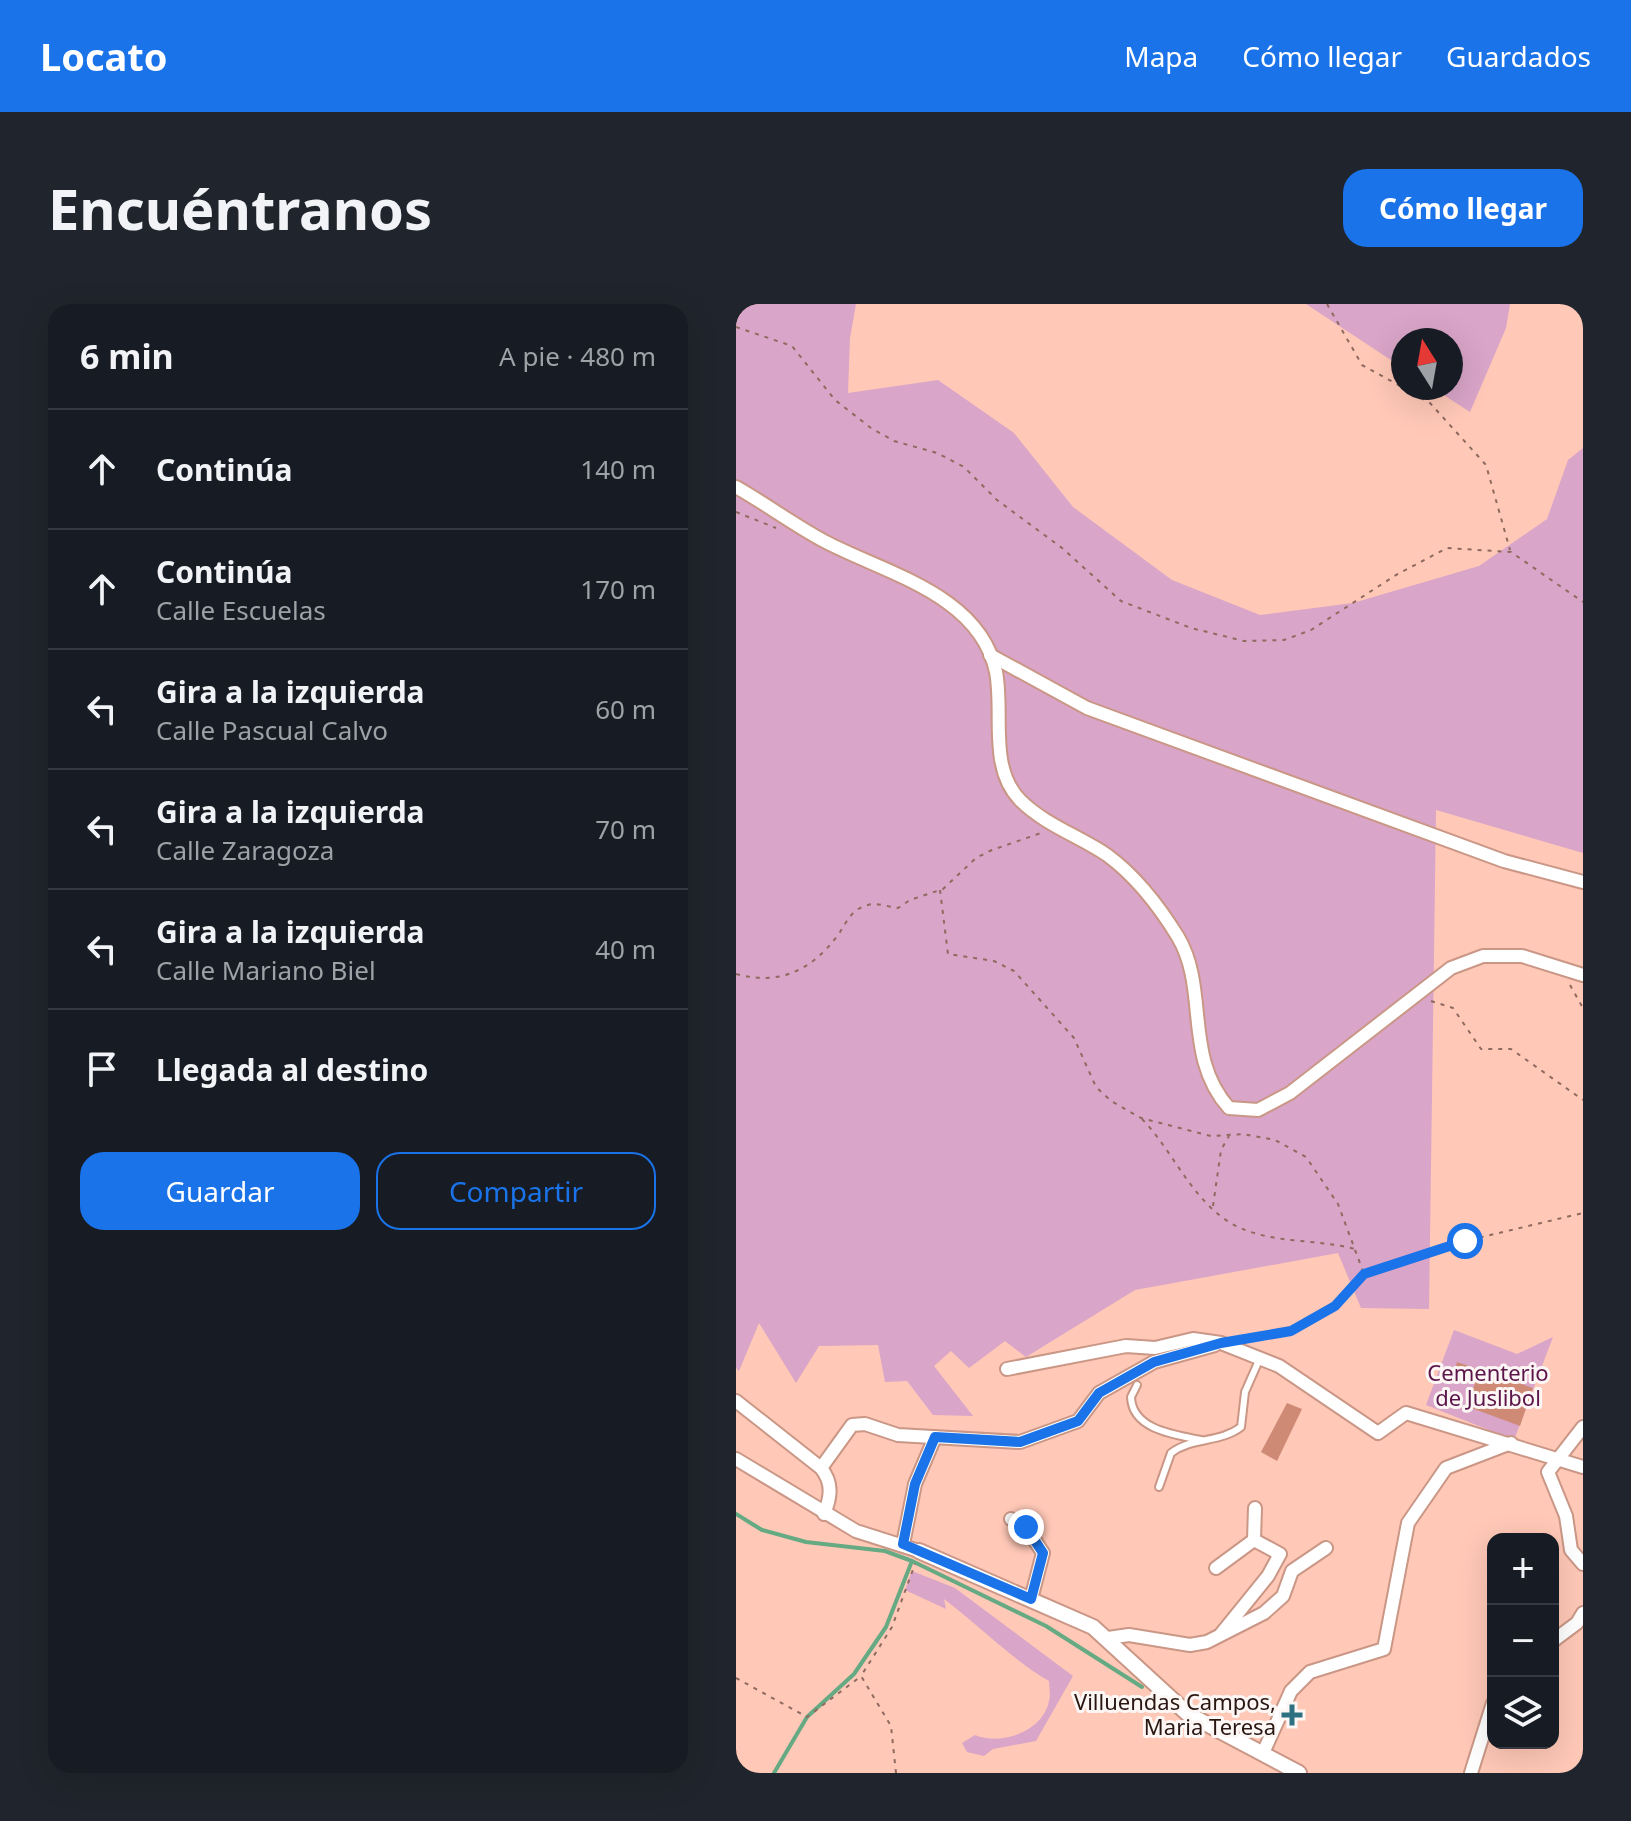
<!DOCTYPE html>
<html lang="es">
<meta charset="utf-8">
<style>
:root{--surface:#171b24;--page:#20242c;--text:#f1f3f6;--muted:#9ea1a6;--line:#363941;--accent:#1a73e8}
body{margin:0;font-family:"Noto Sans",sans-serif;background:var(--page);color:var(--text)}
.controls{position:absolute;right:24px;bottom:24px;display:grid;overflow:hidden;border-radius:16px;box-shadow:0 8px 32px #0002}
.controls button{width:72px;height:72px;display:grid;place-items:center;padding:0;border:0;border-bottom:2px solid var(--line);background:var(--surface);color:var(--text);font:40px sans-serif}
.compass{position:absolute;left:655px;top:24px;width:72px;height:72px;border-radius:50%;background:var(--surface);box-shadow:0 8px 32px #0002;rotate:349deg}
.stop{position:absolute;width:24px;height:24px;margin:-18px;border:6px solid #1a73e8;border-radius:50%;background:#fff}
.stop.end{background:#1a73e8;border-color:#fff;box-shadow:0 2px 8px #0008}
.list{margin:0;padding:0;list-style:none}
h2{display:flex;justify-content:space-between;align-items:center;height:104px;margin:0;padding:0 32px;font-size:34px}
h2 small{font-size:26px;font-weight:400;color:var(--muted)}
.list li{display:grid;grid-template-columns:52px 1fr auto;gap:24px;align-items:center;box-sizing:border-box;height:120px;padding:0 32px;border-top:2px solid var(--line)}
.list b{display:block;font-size:30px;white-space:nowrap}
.list p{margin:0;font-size:26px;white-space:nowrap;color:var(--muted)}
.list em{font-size:26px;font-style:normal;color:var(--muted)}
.actions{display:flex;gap:16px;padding:24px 32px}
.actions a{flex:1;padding:18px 0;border:2px solid var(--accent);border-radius:24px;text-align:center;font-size:28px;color:var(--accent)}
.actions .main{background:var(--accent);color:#fff}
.icon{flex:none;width:44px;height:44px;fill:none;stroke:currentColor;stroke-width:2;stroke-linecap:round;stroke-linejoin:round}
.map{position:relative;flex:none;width:847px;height:1469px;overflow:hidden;border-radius:24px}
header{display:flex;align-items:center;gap:48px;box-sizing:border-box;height:112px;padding:0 40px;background:var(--accent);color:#fff}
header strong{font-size:38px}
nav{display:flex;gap:44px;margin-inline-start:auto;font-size:28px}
.intro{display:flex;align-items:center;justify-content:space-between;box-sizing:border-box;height:192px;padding:0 48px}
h1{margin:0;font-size:56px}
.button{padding:20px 36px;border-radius:24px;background:var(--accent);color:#fff;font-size:28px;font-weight:700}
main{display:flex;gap:48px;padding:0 48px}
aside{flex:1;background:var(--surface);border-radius:24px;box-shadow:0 8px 32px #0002}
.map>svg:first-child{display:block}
</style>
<header>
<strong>Locato</strong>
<nav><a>Mapa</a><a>Cómo llegar</a><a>Guardados</a></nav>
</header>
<div class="intro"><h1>Encuéntranos</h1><a class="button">Cómo llegar</a></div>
<main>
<aside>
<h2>6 min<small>A pie · 480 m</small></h2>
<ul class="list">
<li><svg class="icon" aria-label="ahead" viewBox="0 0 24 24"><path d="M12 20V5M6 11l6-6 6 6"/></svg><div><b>Continúa</b></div><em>140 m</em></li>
<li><svg class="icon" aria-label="ahead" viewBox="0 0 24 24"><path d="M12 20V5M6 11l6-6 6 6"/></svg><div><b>Continúa</b><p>Calle Escuelas</p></div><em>170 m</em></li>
<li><svg class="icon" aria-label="left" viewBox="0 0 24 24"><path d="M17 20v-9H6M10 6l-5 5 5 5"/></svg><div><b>Gira a la izquierda</b><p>Calle Pascual Calvo</p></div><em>60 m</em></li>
<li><svg class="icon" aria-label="left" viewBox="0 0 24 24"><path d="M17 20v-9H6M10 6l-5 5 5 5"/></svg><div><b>Gira a la izquierda</b><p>Calle Zaragoza</p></div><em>70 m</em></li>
<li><svg class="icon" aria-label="left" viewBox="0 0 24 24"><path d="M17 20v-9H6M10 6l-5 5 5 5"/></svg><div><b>Gira a la izquierda</b><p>Calle Mariano Biel</p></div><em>40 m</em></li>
<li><svg class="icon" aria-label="arrive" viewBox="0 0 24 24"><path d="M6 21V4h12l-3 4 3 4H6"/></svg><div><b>Llegada al destino</b></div></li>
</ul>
<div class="actions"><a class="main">Guardar</a><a>Compartir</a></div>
</aside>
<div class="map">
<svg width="847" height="1469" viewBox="0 0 847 1469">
<rect width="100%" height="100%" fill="#ffc8b7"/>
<g fill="#d9a5c8">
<polygon points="0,0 120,0 114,34 112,89 202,76 278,129 337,203 436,276 524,311 617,299 743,262 811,215 832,156 847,144 847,549 700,506 693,1005 625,1004 602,949 399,986 290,1053 269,1037 233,1064 215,1047 198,1062 237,1112 197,1111 171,1077 149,1078 142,1041 83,1042 60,1079 23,1019 3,1067 0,1064"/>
<polygon points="570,0 774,0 770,24 734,108 697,84 715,84 715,36 667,36 667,64"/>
<polygon points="718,1026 781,1050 817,1033 778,1136 690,1101"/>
<path d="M176,1267L219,1284L337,1372L300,1437L257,1445L248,1452L231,1448L226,1439L239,1431C264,1442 307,1428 313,1397C315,1391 313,1383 313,1377C275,1355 244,1322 208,1295L210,1305L169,1286Z"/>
</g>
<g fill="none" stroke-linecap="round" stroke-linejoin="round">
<g stroke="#66aa84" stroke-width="4">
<polyline points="0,1210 26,1226 70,1238 149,1247 176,1257 310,1322 406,1383"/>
<polyline points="38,1469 71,1413 118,1370 150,1323 176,1257"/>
</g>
</g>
<g fill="#ce8a74">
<polygon points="721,1058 797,1084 784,1122 730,1102 740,1077 718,1069"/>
<polygon points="551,1099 566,1105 541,1157 525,1148"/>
</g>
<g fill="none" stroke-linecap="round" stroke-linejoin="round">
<g stroke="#ca9786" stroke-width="10">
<g id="service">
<path d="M401,1081L395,1093C396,1126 440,1131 465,1136"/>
<path d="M423,1183L435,1149C456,1133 484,1139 505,1123L509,1088L524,1054"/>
</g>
</g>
<g stroke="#ca9786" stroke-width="16">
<g id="minor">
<path d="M0,183C30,200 58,221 88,237C148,269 244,290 260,368C268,409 252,463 284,496C309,521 343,532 371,551C401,573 423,602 442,633C473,685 447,753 493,804L522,806L554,789L715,664L747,652H786L847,671"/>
<polyline points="254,351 351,404 768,557 847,578"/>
<polyline points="271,1065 390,1042 419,1044 457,1035 485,1039 543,1062 642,1129 670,1109 847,1163"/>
<polyline points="0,1097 85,1164"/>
<polyline points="847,1123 812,1168 830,1212 835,1246 847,1260"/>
<polyline points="0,1155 120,1227 183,1247"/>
<path d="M88,1210C95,1193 97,1179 85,1164L116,1121L129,1120L162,1131L284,1138L342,1117L363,1089L418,1058L479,1041"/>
<polyline points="275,1215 290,1223 307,1249 295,1295"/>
<polyline points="167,1240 179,1180 199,1133"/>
<polyline points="480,1264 518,1236 519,1204"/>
<polyline points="485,1330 532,1272 544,1250 518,1236"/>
<polyline points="372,1334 393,1331 454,1341 471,1338 528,1309 547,1292 556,1267 590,1244"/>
<polyline points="817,1337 841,1319 847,1309"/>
<polyline points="527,1449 555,1387 574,1368 648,1345 672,1219 710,1164 775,1139"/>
<polyline points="735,1469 757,1399"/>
</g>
</g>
<g stroke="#ca9786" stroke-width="18">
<polyline id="tertiary" points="183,1247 357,1323 452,1410 563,1469"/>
</g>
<g stroke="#8e6a5f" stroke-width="2" stroke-dasharray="4 6" stroke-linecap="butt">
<polyline points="591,0 626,61 666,83"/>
<polyline points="0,23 56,42 99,96 135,124 158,137 201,149 228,163 261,196 326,244 385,297 455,324 508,337 548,336 575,326 660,271 711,244 775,248 847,298"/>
<polyline points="667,84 694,99 750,161 774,246"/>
<polyline points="0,208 40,224"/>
<polyline points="204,586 212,650 258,657 278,667 338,734 360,783 375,797 405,814 475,832 507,830 539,836 570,853 602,900 628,970"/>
<path d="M0,670C44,682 76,666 102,631C111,618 115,605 132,601C141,598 152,603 162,604L174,596L207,585L240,554L256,546L305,529"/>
<polyline points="834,681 847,704"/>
<polyline points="695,697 717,704 745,745 775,745 847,796"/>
<path d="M406,815C437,847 454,893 493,918C530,941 580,934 619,945"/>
<polyline points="477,902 485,846 493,832"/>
<polyline points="511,1036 555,1027 599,1002 628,970 729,937 847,909"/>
<polyline points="0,1374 71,1413 124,1373"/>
<polyline points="160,1469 155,1422 125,1372 156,1323 179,1260"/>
</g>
<use href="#service" stroke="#fff" stroke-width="6"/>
<use href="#minor" stroke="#fff" stroke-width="12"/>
<use href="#tertiary" stroke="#fff" stroke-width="14"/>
</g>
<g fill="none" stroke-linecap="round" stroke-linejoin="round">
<polyline stroke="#1a73e8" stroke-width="10" points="290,1223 307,1249 295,1295 167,1240 179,1180 199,1133 284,1138 342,1117 363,1089 418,1058 485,1039 555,1027 599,1002 628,970 729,937"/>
</g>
<path fill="#2d7082" stroke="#fcf6f4" stroke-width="3" d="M552 1399h8v8h8v8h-8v8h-8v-8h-8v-8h8z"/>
<g text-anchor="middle" stroke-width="6" stroke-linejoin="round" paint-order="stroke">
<g font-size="22" fill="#5c154b" stroke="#fcf6f4">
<text x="752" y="1077">Cementerio<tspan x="752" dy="25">de Juslibol</tspan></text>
</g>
<g font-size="22" fill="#2a1711" stroke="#fcf6f4" text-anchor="end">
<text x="540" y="1406">Villuendas Campos,<tspan x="540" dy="25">Maria Teresa</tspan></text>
</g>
</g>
</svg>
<div class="controls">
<button>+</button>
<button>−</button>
<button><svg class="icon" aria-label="layers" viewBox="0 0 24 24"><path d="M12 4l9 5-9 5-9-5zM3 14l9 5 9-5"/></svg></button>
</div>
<svg class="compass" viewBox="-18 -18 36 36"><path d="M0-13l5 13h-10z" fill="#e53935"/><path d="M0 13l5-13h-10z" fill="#9ea1a6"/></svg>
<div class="stop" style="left:729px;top:937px"></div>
<div class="stop end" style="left:290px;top:1223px"></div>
</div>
</main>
